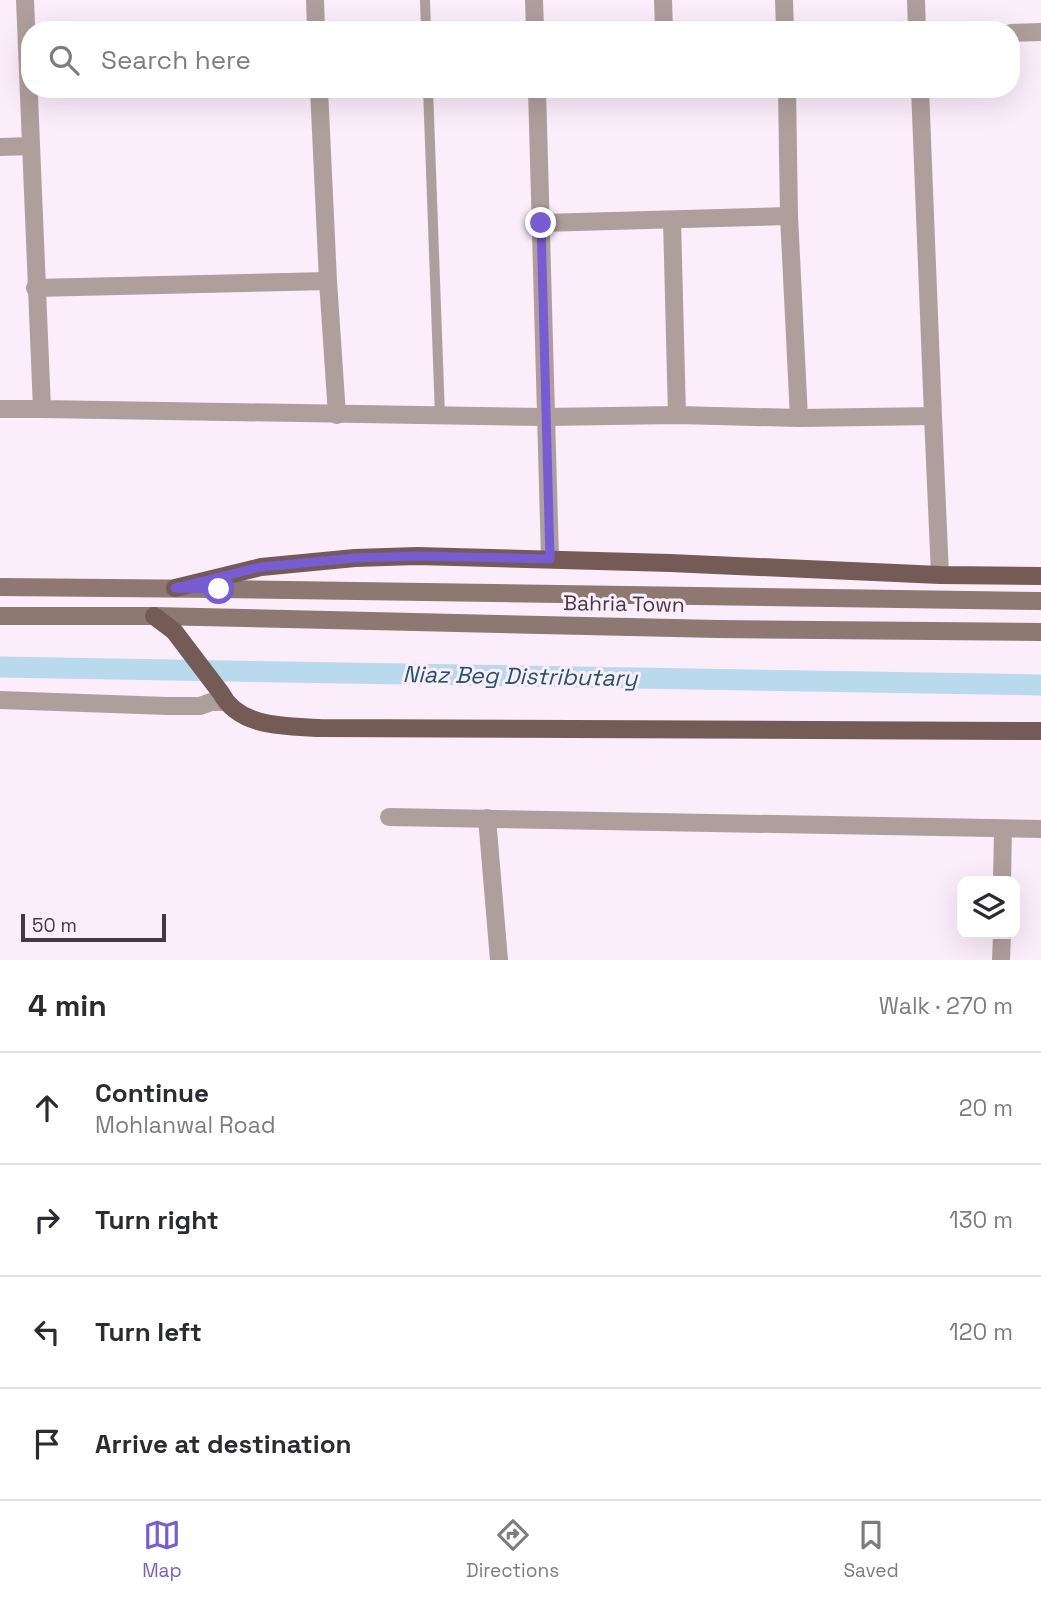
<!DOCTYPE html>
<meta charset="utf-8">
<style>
:root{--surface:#fff;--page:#f2f2f3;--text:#2b2b33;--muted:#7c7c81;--line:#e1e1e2;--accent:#785cd6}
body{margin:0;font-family:"Space Grotesk",sans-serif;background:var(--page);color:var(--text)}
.controls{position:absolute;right:21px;bottom:21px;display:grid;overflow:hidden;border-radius:14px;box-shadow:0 7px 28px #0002}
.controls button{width:63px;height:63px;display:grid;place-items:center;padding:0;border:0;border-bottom:2px solid var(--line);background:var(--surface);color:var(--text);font:35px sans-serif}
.scale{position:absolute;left:21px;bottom:18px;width:145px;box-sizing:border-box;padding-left:7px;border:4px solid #433942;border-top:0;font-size:19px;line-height:24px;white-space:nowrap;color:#433942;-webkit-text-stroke:5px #fcedfb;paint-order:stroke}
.stop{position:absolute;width:21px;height:21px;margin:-16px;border:5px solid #785cd6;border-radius:50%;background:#fff}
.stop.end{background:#785cd6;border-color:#fff;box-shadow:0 2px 7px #0008}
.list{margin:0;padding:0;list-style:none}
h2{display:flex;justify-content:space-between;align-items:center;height:91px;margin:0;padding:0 28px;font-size:30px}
h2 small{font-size:23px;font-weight:400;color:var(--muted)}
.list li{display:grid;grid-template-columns:46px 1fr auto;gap:21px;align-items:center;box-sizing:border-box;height:112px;padding:0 28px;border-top:2px solid var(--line)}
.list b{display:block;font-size:26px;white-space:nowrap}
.list p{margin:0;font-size:23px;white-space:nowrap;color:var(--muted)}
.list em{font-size:23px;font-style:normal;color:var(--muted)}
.icon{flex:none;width:38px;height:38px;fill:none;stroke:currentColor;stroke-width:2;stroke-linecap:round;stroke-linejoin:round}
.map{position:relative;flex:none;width:1041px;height:960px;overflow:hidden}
.search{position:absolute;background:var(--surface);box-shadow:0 7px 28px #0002;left:21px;right:21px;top:21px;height:77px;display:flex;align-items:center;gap:18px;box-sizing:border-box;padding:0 24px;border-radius:28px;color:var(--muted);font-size:26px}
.sheet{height:539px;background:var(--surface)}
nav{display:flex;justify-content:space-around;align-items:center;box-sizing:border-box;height:98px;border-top:2px solid var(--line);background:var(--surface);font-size:19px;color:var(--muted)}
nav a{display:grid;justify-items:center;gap:4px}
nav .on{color:var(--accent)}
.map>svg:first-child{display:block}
</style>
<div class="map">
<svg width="1041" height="960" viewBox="0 0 1041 960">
<rect width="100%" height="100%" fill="#fcedfb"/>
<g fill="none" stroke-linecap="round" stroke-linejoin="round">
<polyline stroke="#b9d9ed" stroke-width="21" points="0,667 1041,685"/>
<g stroke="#af9f9c" stroke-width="10">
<polyline points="425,0 426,30"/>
<polyline points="428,89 440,416"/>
</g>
<g stroke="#af9f9c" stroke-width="18">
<polyline points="25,0 42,409 545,417 677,415 799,418 933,416 920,89"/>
<polyline points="315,0 316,30"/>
<polyline points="534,0 535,30"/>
<polyline points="663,0 664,30"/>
<polyline points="784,0 785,30"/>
<polyline points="916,0 917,30"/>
<polyline points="1011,33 1041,32"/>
<polyline points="319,89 328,281 337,415"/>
<polyline points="537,89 550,559"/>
<polyline points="787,89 789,216 799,418"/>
<polyline points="0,147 31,146"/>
<polyline points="672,220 677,415"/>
<polyline points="541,223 789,216"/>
<polyline points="35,288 328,281"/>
<polyline points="0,409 42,409"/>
<polyline points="933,416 940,575"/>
<polyline points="0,700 167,706 200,706 211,702 226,702"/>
<polyline points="389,817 1041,829"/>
<polyline points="487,818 499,960"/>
<polyline points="1002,881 1003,829"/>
<polyline points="1001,960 1002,934"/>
</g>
<g stroke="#8d7872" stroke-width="18">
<polyline points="0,587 219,589 1041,601"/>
<polyline points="0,616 154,616 718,629 1041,632"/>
</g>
<g stroke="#755b55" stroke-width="18">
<polyline points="175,588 261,567 355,558 417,556 670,563 940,575 1041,576"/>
<path d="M154,616L174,631L221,693C239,728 286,726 320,728L1041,731"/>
</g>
</g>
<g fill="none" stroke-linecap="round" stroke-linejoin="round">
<polyline stroke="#785cd6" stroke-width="9" points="219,589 175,588 261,567 355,558 417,556 550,559 541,223"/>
</g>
<g text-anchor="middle" stroke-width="6" stroke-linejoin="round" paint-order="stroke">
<g font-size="21" fill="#433942" stroke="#fcedfb">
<text transform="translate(624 604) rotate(1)" y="7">Bahria Town</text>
</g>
<g font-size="23" font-style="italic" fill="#1f5773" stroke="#fcedfb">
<text transform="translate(520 676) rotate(1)" y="8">Niaz Beg Distributary</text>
</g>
</g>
</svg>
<div class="controls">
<button><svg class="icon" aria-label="layers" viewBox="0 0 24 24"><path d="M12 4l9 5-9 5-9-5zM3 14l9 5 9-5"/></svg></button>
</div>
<div class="scale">50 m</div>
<div class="stop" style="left:219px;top:589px"></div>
<div class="stop end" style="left:541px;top:223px"></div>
<div class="search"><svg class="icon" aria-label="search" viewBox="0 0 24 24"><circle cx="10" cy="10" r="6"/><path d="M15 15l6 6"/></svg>Search here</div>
</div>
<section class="sheet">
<h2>4 min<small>Walk · 270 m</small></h2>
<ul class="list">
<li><svg class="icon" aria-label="ahead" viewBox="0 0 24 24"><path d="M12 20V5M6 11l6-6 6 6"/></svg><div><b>Continue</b><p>Mohlanwal Road</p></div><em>20 m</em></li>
<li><svg class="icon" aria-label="right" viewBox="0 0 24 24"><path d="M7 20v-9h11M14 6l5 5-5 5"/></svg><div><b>Turn right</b></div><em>130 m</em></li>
<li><svg class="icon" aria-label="left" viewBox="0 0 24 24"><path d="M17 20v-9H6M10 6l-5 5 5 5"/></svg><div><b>Turn left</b></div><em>120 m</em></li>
<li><svg class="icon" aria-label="arrive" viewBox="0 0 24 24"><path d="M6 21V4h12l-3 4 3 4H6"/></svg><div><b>Arrive at destination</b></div></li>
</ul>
</section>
<nav>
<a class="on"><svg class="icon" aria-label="map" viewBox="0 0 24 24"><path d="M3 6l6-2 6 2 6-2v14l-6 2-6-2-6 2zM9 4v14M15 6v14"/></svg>Map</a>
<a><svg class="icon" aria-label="directions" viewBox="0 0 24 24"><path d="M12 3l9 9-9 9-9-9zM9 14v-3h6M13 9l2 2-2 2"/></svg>Directions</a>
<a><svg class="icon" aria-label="saved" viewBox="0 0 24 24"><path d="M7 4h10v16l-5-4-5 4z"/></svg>Saved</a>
</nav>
